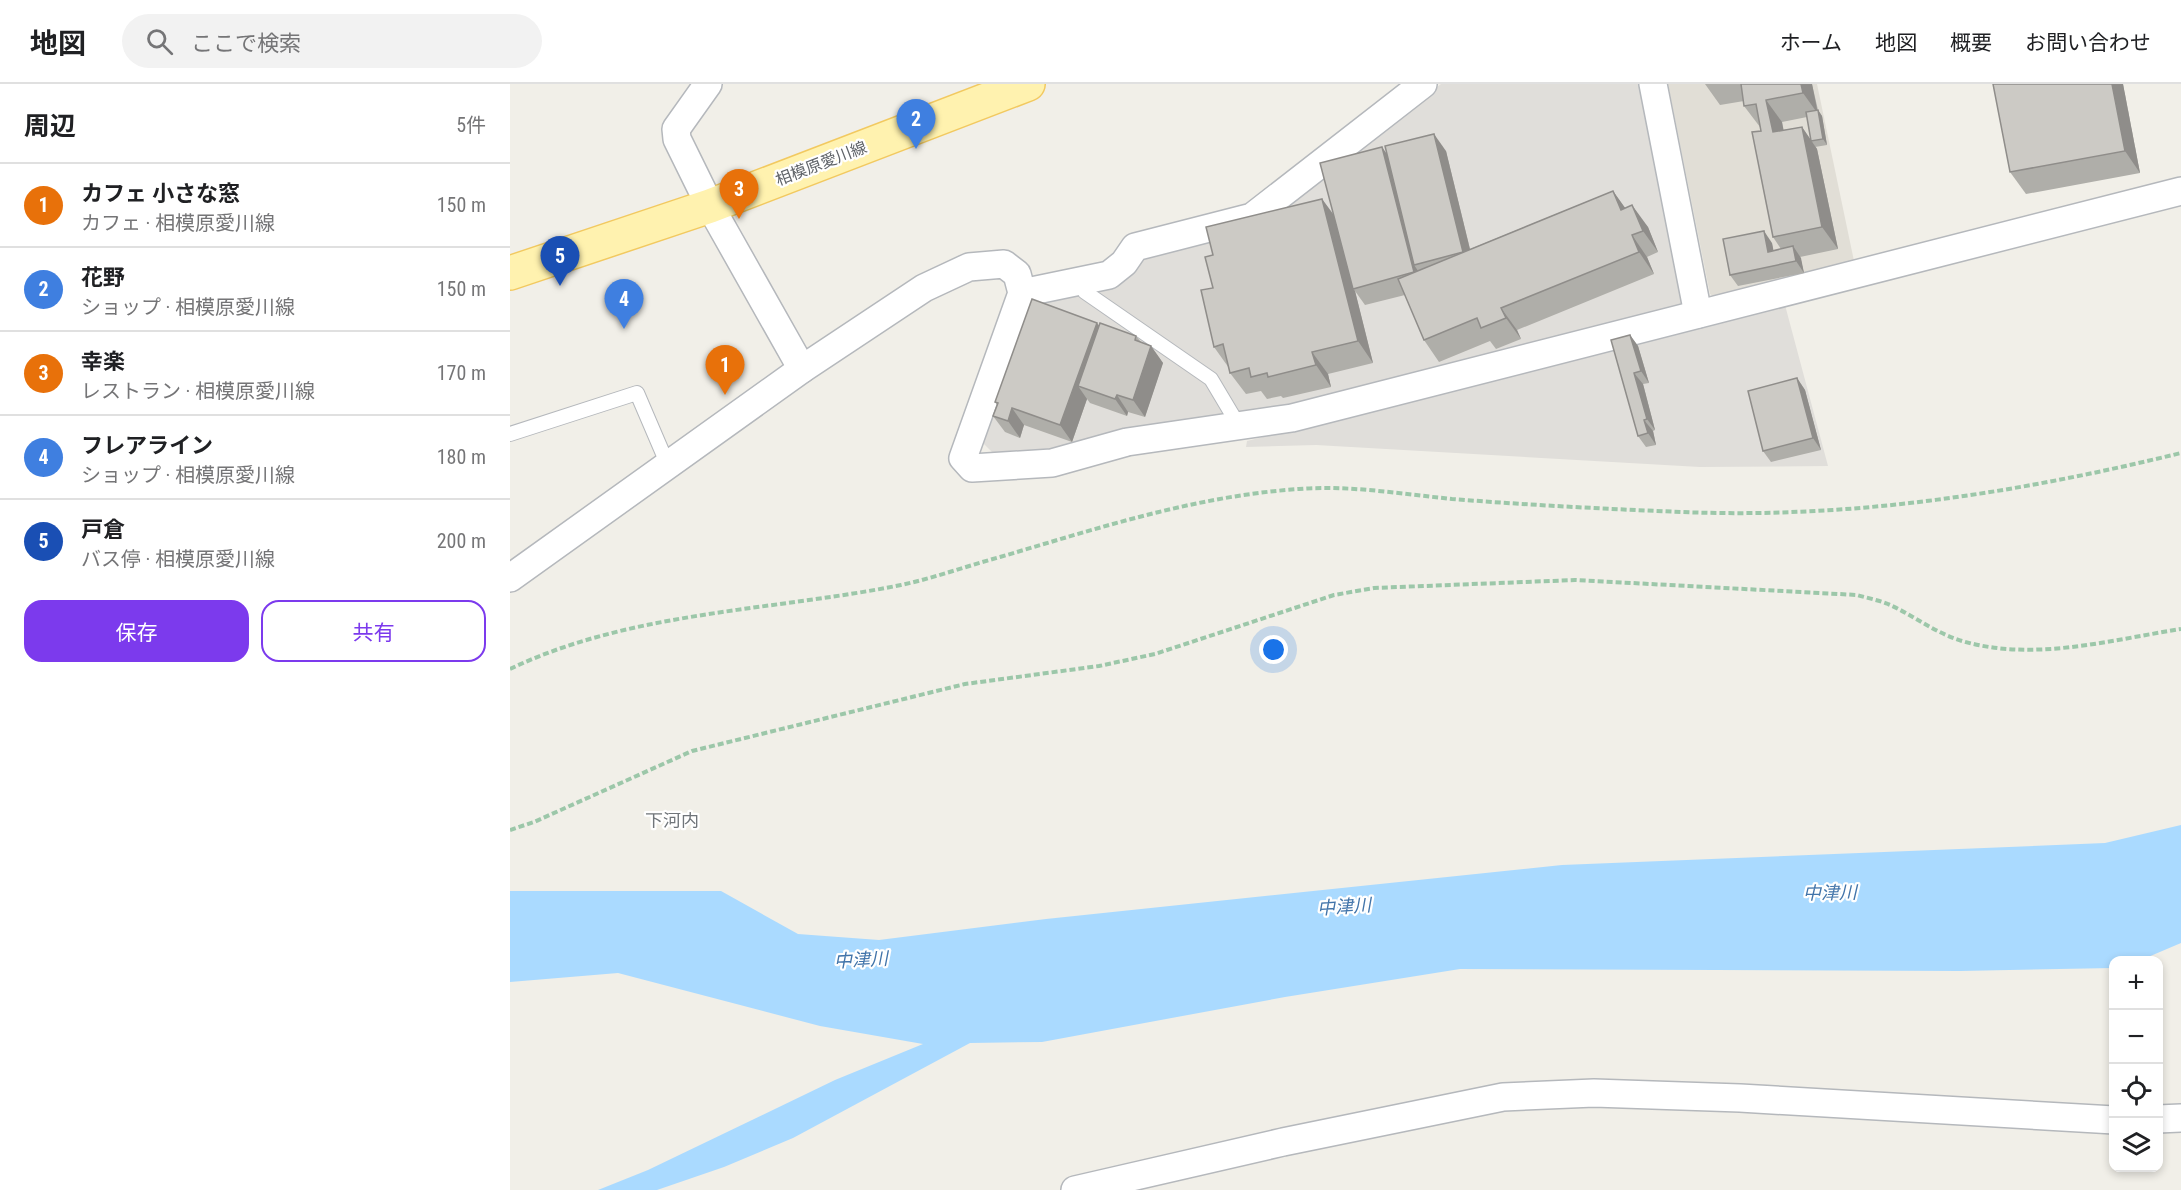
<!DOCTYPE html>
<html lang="ja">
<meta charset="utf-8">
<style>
:root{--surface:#fff;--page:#f2f2f2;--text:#202124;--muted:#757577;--line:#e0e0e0;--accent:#7c3aed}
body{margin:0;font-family:"Roboto Condensed","Noto Sans JP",sans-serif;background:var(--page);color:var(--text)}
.controls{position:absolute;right:18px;bottom:18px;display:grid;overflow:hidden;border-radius:12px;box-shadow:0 3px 9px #0003}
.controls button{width:54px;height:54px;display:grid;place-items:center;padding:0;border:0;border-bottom:2px solid var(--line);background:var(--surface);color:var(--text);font:30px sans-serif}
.you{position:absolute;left:764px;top:566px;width:21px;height:21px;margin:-15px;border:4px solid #fff;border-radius:50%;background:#1a73e8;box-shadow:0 0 0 9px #1a73e833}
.badge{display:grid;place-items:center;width:39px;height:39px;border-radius:50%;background:var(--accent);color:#fff;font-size:20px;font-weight:700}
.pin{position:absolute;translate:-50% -50px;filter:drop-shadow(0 2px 3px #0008)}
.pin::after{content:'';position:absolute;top:32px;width:21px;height:18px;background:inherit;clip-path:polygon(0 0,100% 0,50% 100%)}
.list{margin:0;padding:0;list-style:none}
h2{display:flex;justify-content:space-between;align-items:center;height:78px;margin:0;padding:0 24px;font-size:26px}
h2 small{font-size:20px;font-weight:400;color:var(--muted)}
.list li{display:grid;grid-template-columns:39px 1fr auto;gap:18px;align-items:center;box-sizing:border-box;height:84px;padding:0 24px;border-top:2px solid var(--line)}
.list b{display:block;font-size:22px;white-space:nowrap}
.list p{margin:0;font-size:20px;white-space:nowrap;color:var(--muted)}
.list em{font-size:20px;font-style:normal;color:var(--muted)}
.actions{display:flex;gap:12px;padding:18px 24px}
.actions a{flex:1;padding:14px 0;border:2px solid var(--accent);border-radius:18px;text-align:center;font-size:21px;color:var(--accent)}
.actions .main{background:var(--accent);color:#fff}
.icon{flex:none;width:33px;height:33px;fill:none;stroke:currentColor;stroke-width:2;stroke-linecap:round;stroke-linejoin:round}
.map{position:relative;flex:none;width:1671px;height:1106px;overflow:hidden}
header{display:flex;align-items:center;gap:36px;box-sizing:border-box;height:84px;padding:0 30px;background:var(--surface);border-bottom:2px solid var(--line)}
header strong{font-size:28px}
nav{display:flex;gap:33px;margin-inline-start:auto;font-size:21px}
.search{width:420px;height:54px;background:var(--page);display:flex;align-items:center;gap:15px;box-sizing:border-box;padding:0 21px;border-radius:33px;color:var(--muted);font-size:22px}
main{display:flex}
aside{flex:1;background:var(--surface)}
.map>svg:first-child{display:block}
</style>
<header>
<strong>地図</strong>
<div class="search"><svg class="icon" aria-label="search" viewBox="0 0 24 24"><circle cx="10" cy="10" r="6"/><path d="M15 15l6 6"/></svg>ここで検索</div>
<nav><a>ホーム</a><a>地図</a><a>概要</a><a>お問い合わせ</a></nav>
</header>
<main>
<aside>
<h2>周辺<small>5件</small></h2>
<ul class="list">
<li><span class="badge" style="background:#e8710a">1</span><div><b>カフェ 小さな窓</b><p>カフェ · 相模原愛川線</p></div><em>150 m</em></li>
<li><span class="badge" style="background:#3f7fe0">2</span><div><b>花野</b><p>ショップ · 相模原愛川線</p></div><em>150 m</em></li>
<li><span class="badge" style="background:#e8710a">3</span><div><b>幸楽</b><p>レストラン · 相模原愛川線</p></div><em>170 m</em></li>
<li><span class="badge" style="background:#3f7fe0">4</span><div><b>フレアライン</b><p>ショップ · 相模原愛川線</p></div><em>180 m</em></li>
<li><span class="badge" style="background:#1a4fb4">5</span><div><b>戸倉</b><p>バス停 · 相模原愛川線</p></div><em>200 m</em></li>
</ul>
<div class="actions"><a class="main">保存</a><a>共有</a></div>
</aside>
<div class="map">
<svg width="1671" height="1106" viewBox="0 0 1671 1106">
<rect width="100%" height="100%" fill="#f1efe8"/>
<g fill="#e0deda">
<polygon points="931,0 1134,0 1176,209 1170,223 762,327 538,366 485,371 472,358 520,220 590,202 638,173 740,147"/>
<polygon points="1275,221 1318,382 1190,383 806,361 736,363 737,357"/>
</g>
<polygon fill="#e1ded6" points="1158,0 1307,0 1344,177 1204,213 1200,210"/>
<polygon fill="#aadaff" points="1671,741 1671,859 1631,876 1604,876 1603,884 1450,887 950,885 775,913 532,958 460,959 283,1054 214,1083 147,1106 88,1106 138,1086 325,996 413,960 310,942 108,889 0,898 0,807 211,807 288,850 369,856 536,835 1052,781 1595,759"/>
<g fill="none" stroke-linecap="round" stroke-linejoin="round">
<g stroke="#b5b8bc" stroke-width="16">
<g id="service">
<polyline points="571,197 575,208 701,295 729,342"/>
<polyline points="0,350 127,309 157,379"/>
</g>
</g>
<g stroke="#b5b8bc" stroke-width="30">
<g id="minor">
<polyline points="198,0 166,45 167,55 200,122 292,285"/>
<polyline points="1143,0 1188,230"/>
<polyline points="512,209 599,191 614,179 625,163 742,133 913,0"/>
<polyline points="0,494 292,285 414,204 459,183 494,180 507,190 512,209 453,374 462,384 542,379 617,358 782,334 1671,107"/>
<polyline points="1648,1035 1671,1034"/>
<polyline points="565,1106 773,1058 993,1013 1084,1009 1230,1014 1604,1036"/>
</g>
</g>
<g stroke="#f2c960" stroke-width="36">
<polyline id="primary" points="0,189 200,122 518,0"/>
</g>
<g stroke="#9cc7a9" stroke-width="4" stroke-dasharray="6 3" stroke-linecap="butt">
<path d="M0,585C121,527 262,527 391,501C424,494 457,482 490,473C589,444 685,412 789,405C839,401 892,410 942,415C1019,421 1096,425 1172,428C1342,435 1507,409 1671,369"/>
<path d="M0,746L24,738L182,667L455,600L589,582L645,570L824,511L864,504L1065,496L1347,511C1357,514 1368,516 1378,520C1403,531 1425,549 1452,557C1523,578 1600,556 1671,545"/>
</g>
<use href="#service" stroke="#fff" stroke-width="14"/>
<use href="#minor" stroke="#fff" stroke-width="27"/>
<use href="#primary" stroke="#fff2af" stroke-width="33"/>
</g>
<g fill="#afaea9">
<polygon points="1195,0 1302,0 1308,26 1312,32 1317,61 1305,63 1301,57 1297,33 1272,38 1273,46 1292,43 1307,65 1328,165 1290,173 1294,189 1228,202 1220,191 1262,159 1263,167 1271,165 1263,153 1250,43 1234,22 1234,17 1210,21"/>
<polygon points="1483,0 1613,0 1630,89 1516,110 1500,88"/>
<polygon points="936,67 960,165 1103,107 1115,124 1138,143 1148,168 1137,173 1144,190 1007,246 1011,255 986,265 980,257 929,278 914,256 895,211 855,221 845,207 863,279 818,290 821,303 773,314 771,312 757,315 751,307 736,310 720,289 719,284 704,263 703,204 703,171 812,115 824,131 878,72"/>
<polygon points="587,239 589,242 626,252 631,258 641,262 653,279 635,333 618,328 617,332 580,319 577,315 562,358 514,341 510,354 495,348 483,332 487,321 485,318"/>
<polygon points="1120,251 1128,262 1139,299 1133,300 1145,346 1143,347 1146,361 1136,363 1128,352"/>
<polygon points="1287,294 1295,306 1311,366 1261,378 1253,367"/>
</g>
<g fill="#8f8d8a">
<polygon points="1291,0 1302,0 1308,30 1293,9"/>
<polygon points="1602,0 1613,0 1630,89 1615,67"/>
<polygon points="1256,16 1272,38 1278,69 1263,48"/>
<polygon points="1308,26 1312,32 1317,61 1313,55"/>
<polygon points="1292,43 1307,65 1328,165 1312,143"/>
<polygon points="924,50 936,67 965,186 953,169"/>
<polygon points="872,63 884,80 904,181 913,194 904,189"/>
<polygon points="1103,107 1118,128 1111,126"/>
<polygon points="812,115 828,137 843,205 845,207 863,279 848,257"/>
<polygon points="1122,121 1138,143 1148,168 1133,147"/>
<polygon points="1254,147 1262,159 1266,179 1258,168"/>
<polygon points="1122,151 1137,173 1144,190 1129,168"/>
<polygon points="1283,162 1291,174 1294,189 1286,177"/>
<polygon points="991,224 1007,246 1011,255 996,234"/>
<polygon points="587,239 598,255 568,302 577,315 562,358 550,341"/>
<polygon points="1120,251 1128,262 1139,299 1131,287"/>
<polygon points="641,262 653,279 635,333 623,316"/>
<polygon points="802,268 818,290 821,303 806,281"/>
<polygon points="1124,289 1133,300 1145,346 1137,335"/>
<polygon points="1287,294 1295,306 1311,366 1303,354"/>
<polygon points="607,311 618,328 617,332 605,315"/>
<polygon points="502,324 514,341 510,354 498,337"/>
<polygon points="1134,336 1143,347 1146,361 1138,349"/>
</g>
<g fill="#cccac5" stroke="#8f8d8a" stroke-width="1.5">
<polygon points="1231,0 1291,0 1293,9 1256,16 1263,48 1292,43 1312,143 1263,153 1242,48 1251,47 1246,20 1234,22"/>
<polygon points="1483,0 1602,0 1615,67 1500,88"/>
<polygon points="1308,26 1313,55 1301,57 1296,28"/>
<polygon points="924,50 953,168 904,181 875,62"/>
<polygon points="872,63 904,188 843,205 810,79"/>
<polygon points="1103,107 1111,126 1122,121 1133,147 1122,151 1129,168 991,224 996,234 971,244 967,234 914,256 888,195"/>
<polygon points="812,115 848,257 802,268 806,281 758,293 757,289 741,293 739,284 720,289 713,260 704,263 691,206 703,204 695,173 703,171 696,143"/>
<polygon points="1254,147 1258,168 1283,162 1286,177 1220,191 1213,155"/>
<polygon points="522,215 587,239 550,341 502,324 498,337 483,332 488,319 485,318"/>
<polygon points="590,239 626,252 625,256 641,262 623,316 607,311 605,315 568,302"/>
<polygon points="1120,251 1131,287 1124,289 1137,335 1134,336 1138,349 1128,352 1101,256"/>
<polygon points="1287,294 1303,354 1253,367 1238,307"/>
</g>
<g text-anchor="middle" stroke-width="4.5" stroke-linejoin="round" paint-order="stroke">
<g font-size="16" fill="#5f6368" stroke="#fff">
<text transform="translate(311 79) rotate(-21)" y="6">相模原愛川線</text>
</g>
<g font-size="18" fill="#70757a" stroke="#fff">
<text x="162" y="743">下河内</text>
</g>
<g font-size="18" font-style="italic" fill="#4174aa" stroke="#fff">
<text transform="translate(1320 809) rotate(-1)" y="6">中津川</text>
<text transform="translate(834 823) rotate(-4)" y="6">中津川</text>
<text transform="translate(351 876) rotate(-3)" y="6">中津川</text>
</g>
</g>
</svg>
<div class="controls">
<button>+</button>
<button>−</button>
<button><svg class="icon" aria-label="locate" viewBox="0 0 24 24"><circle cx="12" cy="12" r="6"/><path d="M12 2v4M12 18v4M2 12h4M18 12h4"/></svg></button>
<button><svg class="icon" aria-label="layers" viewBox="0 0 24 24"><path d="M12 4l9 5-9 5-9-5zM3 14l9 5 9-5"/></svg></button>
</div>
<div class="you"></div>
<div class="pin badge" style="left:215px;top:311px;background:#e8710a">1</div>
<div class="pin badge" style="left:406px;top:65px;background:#3f7fe0">2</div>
<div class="pin badge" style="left:229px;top:135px;background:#e8710a">3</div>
<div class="pin badge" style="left:114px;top:245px;background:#3f7fe0">4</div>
<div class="pin badge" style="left:50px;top:202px;background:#1a4fb4">5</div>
</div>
</main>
